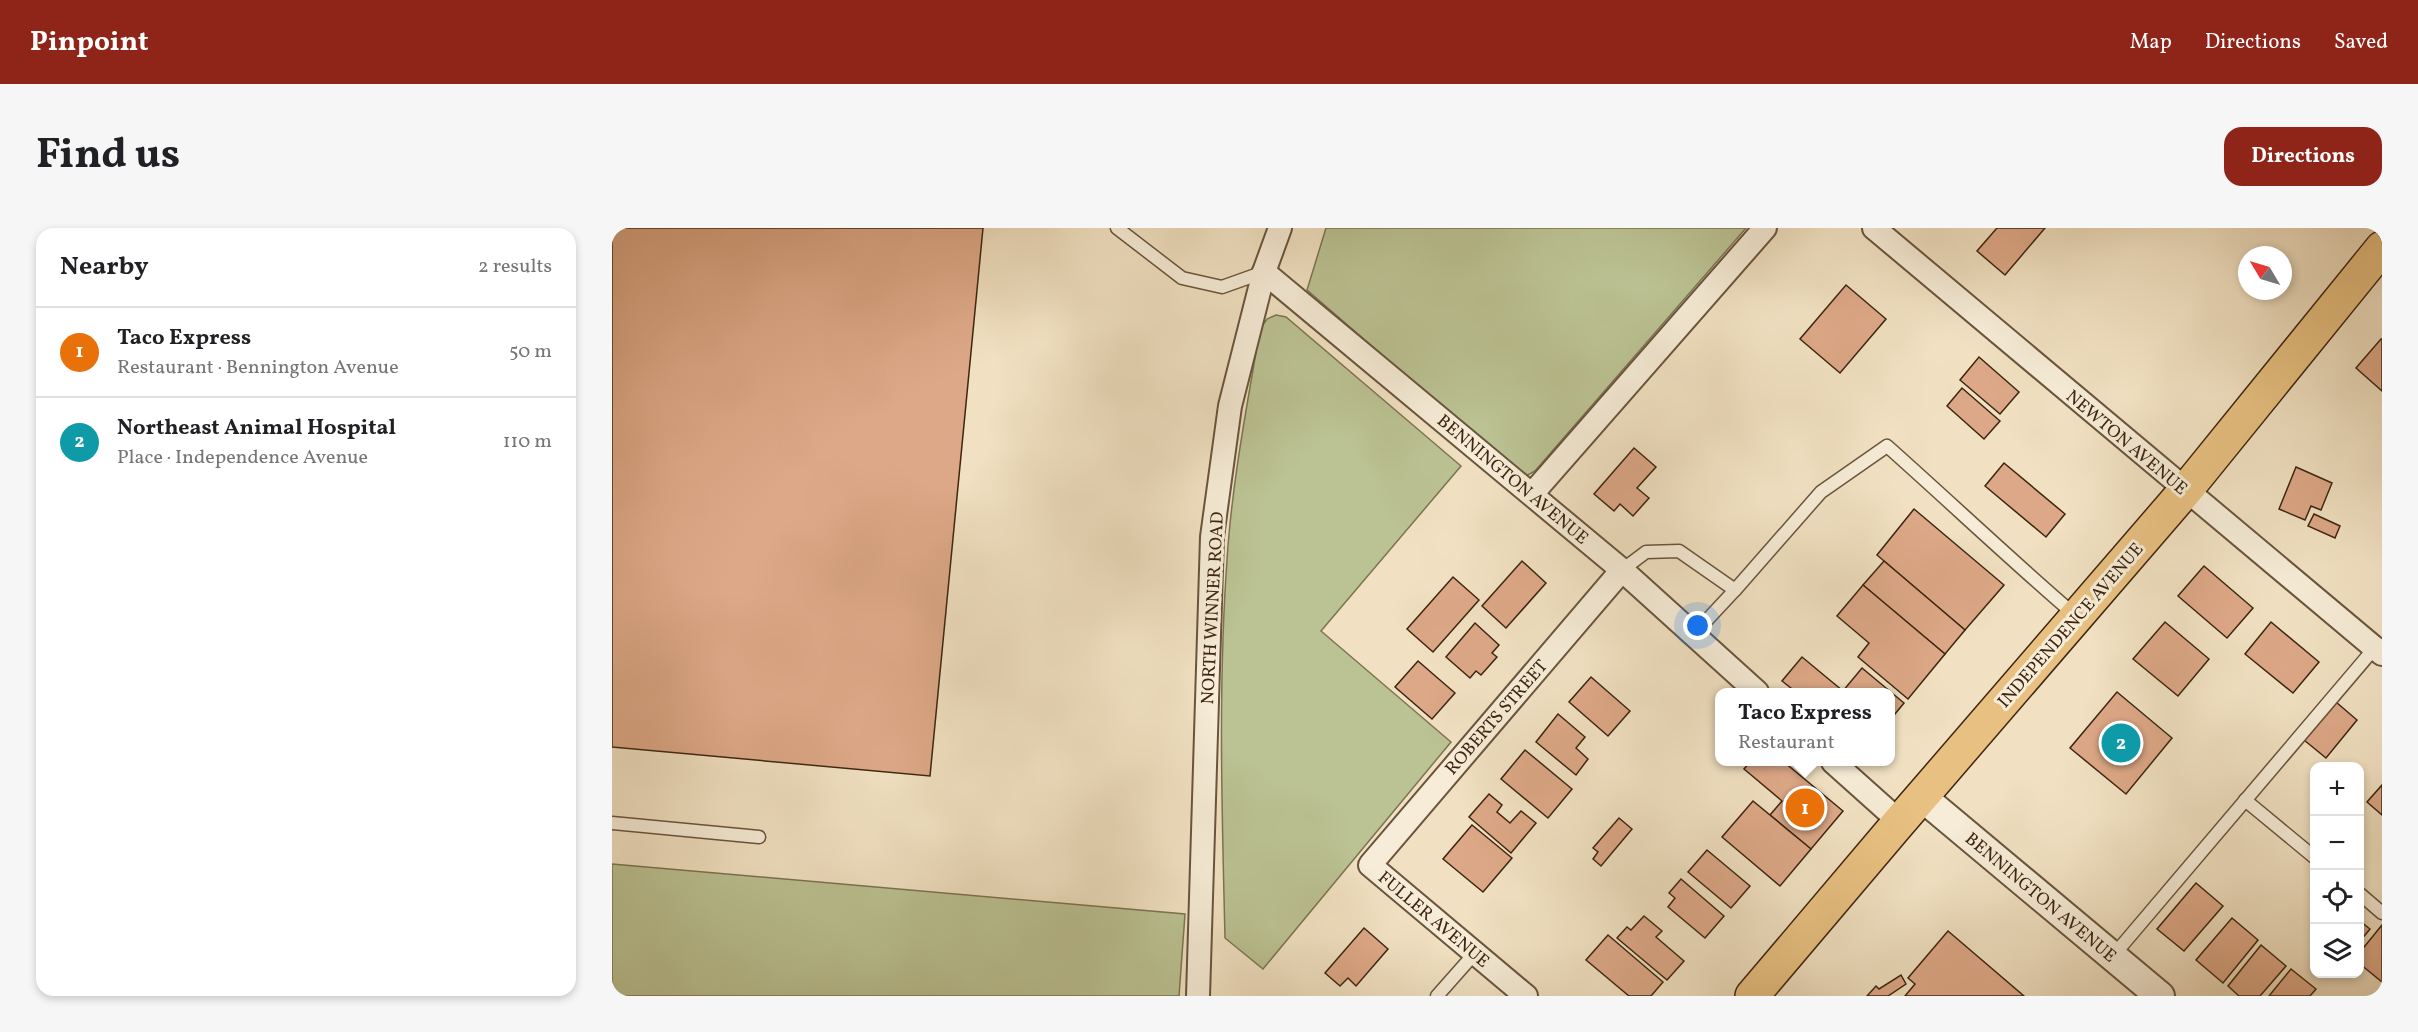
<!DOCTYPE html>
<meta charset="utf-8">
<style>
:root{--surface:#fff;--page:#f6f6f6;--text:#202124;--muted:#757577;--line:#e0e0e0;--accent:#8f2418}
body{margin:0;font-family:Vollkorn,serif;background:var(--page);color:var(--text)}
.controls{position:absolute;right:18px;bottom:18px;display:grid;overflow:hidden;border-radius:12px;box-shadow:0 3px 9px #0003}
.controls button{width:54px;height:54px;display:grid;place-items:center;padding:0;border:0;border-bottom:2px solid var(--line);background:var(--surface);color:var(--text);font:30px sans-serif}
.compass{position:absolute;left:1626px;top:18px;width:54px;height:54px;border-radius:50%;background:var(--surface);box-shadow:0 3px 9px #0003;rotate:308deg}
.you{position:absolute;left:1086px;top:398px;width:21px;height:21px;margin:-15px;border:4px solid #fff;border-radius:50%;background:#1a73e8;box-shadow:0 0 0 9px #1a73e833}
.badge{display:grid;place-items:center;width:39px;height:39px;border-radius:50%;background:var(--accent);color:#fff;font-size:20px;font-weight:700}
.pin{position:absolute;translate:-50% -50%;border:3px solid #fff;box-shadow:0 2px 6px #0006}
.popup{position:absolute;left:1103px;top:460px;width:180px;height:78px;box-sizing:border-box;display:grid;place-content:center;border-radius:12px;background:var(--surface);filter:drop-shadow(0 2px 4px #0005);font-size:20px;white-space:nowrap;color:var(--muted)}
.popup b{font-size:22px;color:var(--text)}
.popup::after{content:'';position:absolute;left:50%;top:100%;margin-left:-12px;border:12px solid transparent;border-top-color:var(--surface)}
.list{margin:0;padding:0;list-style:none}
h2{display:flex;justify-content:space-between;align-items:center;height:78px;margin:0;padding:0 24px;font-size:26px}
h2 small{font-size:20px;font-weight:400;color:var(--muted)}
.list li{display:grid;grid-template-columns:39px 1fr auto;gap:18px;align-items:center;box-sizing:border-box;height:90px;padding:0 24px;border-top:2px solid var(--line)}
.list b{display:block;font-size:22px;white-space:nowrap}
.list p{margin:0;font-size:20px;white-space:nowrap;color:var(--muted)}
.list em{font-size:20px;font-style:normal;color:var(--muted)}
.icon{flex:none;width:33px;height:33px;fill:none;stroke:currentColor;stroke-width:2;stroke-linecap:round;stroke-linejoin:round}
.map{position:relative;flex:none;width:1770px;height:768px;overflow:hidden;border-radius:18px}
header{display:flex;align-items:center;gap:36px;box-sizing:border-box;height:84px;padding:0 30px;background:var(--accent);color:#fff}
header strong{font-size:28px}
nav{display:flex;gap:33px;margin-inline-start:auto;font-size:21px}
.intro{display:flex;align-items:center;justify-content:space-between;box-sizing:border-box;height:144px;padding:0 36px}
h1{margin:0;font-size:42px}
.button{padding:15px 27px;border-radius:18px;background:var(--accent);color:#fff;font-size:21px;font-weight:700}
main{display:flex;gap:36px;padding:0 36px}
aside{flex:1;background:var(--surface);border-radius:18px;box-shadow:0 3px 9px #0003}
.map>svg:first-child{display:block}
</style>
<header>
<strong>Pinpoint</strong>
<nav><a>Map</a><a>Directions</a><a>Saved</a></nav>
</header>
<div class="intro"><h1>Find us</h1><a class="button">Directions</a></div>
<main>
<aside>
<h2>Nearby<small>2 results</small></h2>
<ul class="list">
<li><span class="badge" style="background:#e8710a">1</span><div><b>Taco Express</b><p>Restaurant · Bennington Avenue</p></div><em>50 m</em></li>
<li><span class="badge" style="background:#0f9aa8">2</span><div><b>Northeast Animal Hospital</b><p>Place · Independence Avenue</p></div><em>110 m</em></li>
</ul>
</aside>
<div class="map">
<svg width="1770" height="768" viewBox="0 0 1770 768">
<rect width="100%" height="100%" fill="#f1e1c2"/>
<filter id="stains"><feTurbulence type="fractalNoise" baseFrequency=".00333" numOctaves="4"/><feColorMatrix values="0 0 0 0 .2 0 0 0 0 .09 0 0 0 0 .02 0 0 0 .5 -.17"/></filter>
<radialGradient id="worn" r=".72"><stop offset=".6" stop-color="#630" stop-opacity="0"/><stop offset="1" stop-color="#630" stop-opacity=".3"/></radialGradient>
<g fill="#bbc293" stroke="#7c7452" stroke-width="1.5">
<polygon points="714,0 1134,0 923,243 916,247 908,246 695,62"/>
<path d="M664,87L674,89L849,238L709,403L839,514L651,741L613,710C610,584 606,458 615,332C620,254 635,178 648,101L655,91Z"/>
<polygon points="0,636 573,686 567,768 0,768"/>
</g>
<g fill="#dda887" stroke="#3d2511" stroke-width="1.5">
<polygon points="0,0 371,0 318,548 0,519"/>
<polygon points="1385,0 1433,0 1393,47 1365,23"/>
<polygon points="1234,57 1274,91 1228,145 1188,111"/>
<polygon points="1769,111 1770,111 1770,163 1744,140"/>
<polygon points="1367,129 1407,164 1388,186 1348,152"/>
<polygon points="1350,160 1388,193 1372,211 1335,178"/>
<polygon points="1022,220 1044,239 1025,260 1037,270 1021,288 1008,276 1002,283 982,266"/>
<polygon points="1392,235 1453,286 1434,309 1373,258"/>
<polygon points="1684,239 1720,255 1709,282 1699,278 1693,292 1667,281"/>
<polygon points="1302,281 1392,357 1353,402 1265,327"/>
<polygon points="1702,286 1728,298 1723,310 1696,298"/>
<polygon points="910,333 934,355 894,400 870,378"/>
<polygon points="1272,333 1353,402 1333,426 1251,357"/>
<polygon points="1592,338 1641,380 1615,410 1566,368"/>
<polygon points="841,349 867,372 821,424 795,401"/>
<polygon points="1251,357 1333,426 1296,471 1246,429 1257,415 1225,388"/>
<polygon points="1553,394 1597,431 1566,468 1521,431"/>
<polygon points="1659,394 1707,434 1681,465 1633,426"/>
<polygon points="863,395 887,417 880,425 885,429 869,447 864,443 858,450 834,429"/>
<polygon points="1190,429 1231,463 1250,440 1292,475 1278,492 1278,464 1184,464 1170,453"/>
<polygon points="806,433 843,465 820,491 783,459"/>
<polygon points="979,449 1018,483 996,508 957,474"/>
<polygon points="1505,464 1560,510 1514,566 1458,520"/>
<polygon points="1724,474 1745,492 1714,530 1692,512"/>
<polygon points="946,486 973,509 964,520 976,531 964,547 924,514"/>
<polygon points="913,522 960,561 936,590 889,551"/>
<polygon points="1138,534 1172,534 1231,583 1199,621 1158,587 1170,573 1132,541"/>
<polygon points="1770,557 1770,587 1755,574"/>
<polygon points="877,566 890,577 885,584 898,595 909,583 924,595 899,625 857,589"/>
<polygon points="1141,573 1199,621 1168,658 1110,609"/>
<polygon points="1007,590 1020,601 989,638 981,631 986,624 981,620"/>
<polygon points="860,597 900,630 871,664 831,631"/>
<polygon points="1095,622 1138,658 1119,680 1076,644"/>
<polygon points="1069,651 1112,688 1093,710 1056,679 1063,670 1057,665"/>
<polygon points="1584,655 1611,678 1572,723 1545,701"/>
<polygon points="1032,688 1050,703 1044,709 1072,733 1055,752 1005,710 1015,699 1019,702"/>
<polygon points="1620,690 1646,712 1611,755 1584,732"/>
<polygon points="1748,693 1758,701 1748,713"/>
<polygon points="1770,697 1770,754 1748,736 1748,724"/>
<polygon points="752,700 776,721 744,758 736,750 728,758 713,745"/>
<polygon points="1336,703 1412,768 1293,768 1303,756 1296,750"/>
<polygon points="996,707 1051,754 1039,768 1017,768 974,732"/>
<polygon points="1649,717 1674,738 1648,768 1627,768 1616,758"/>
<polygon points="1679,741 1704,761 1698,768 1657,768"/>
<polygon points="1289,747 1294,756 1276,768 1255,768 1264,758 1267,761"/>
</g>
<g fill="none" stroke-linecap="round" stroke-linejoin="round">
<g stroke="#6a543d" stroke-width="15">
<g id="service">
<polyline points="505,0 570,50 610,59 652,44"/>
<polyline points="1010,342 1034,324 1067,323 1123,362 1081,407"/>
<path d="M1123,362L1209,264L1275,218C1338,274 1399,332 1463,387"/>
<polyline points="1633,572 1702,629"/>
<polyline points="0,595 147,609"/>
<polyline points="1748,666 1770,685"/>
<polyline points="1501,728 1766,416"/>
<polyline points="825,768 863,725"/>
</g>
</g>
<g stroke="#6a543d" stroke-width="26">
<g id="minor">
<polyline points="1262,0 1770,426"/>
<polyline points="652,44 1010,342 1145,464"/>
<polyline points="920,266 1153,0"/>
<polyline points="1221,534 1288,594"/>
<polyline points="586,768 600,309 618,178 652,44 668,0"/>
<polyline points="914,768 758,637 1010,342"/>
</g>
</g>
<g stroke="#6a543d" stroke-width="32">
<polyline id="tertiary" points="1310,569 1548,768"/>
</g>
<g stroke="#3d2511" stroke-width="36">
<polyline id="primary" points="1140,768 1284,598 1573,263 1770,20"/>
</g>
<use href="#service" stroke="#f6ecd7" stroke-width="12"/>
<use href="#minor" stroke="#f6ecd7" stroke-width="22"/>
<use href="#tertiary" stroke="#f6ecd7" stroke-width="28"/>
<use href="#primary" stroke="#e8c081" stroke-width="33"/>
</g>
<g text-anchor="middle" stroke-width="6" stroke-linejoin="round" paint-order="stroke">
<g font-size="18" fill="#3d2511" stroke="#f6ecd7">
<text transform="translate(1515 214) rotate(40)" y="6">NEWTON AVENUE</text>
<text transform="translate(901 251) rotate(40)" y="6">BENNINGTON AVENUE</text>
<text transform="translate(600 380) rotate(-87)" y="6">NORTH WINNER ROAD</text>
<text transform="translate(1458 397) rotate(-49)" y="6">INDEPENDENCE AVENUE</text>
<text transform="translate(884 489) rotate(-49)" y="6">ROBERTS STREET</text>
<text transform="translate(1429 669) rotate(40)" y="6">BENNINGTON AVENUE</text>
<text transform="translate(822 691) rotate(40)" y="6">FULLER AVENUE</text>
</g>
</g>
<rect width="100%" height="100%" filter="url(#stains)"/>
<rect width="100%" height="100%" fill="url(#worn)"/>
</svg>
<div class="controls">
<button>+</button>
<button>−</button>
<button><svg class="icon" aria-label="locate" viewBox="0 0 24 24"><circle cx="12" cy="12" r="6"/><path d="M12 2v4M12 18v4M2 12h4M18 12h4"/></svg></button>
<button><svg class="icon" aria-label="layers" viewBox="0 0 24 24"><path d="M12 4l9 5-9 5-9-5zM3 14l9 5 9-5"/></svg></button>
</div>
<svg class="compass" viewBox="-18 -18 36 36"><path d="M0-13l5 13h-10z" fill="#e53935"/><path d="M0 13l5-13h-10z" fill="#757577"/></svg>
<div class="you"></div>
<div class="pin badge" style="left:1193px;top:580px;background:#e8710a">1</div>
<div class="popup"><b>Taco Express</b>Restaurant</div>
<div class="pin badge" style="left:1509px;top:515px;background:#0f9aa8">2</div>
</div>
</main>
